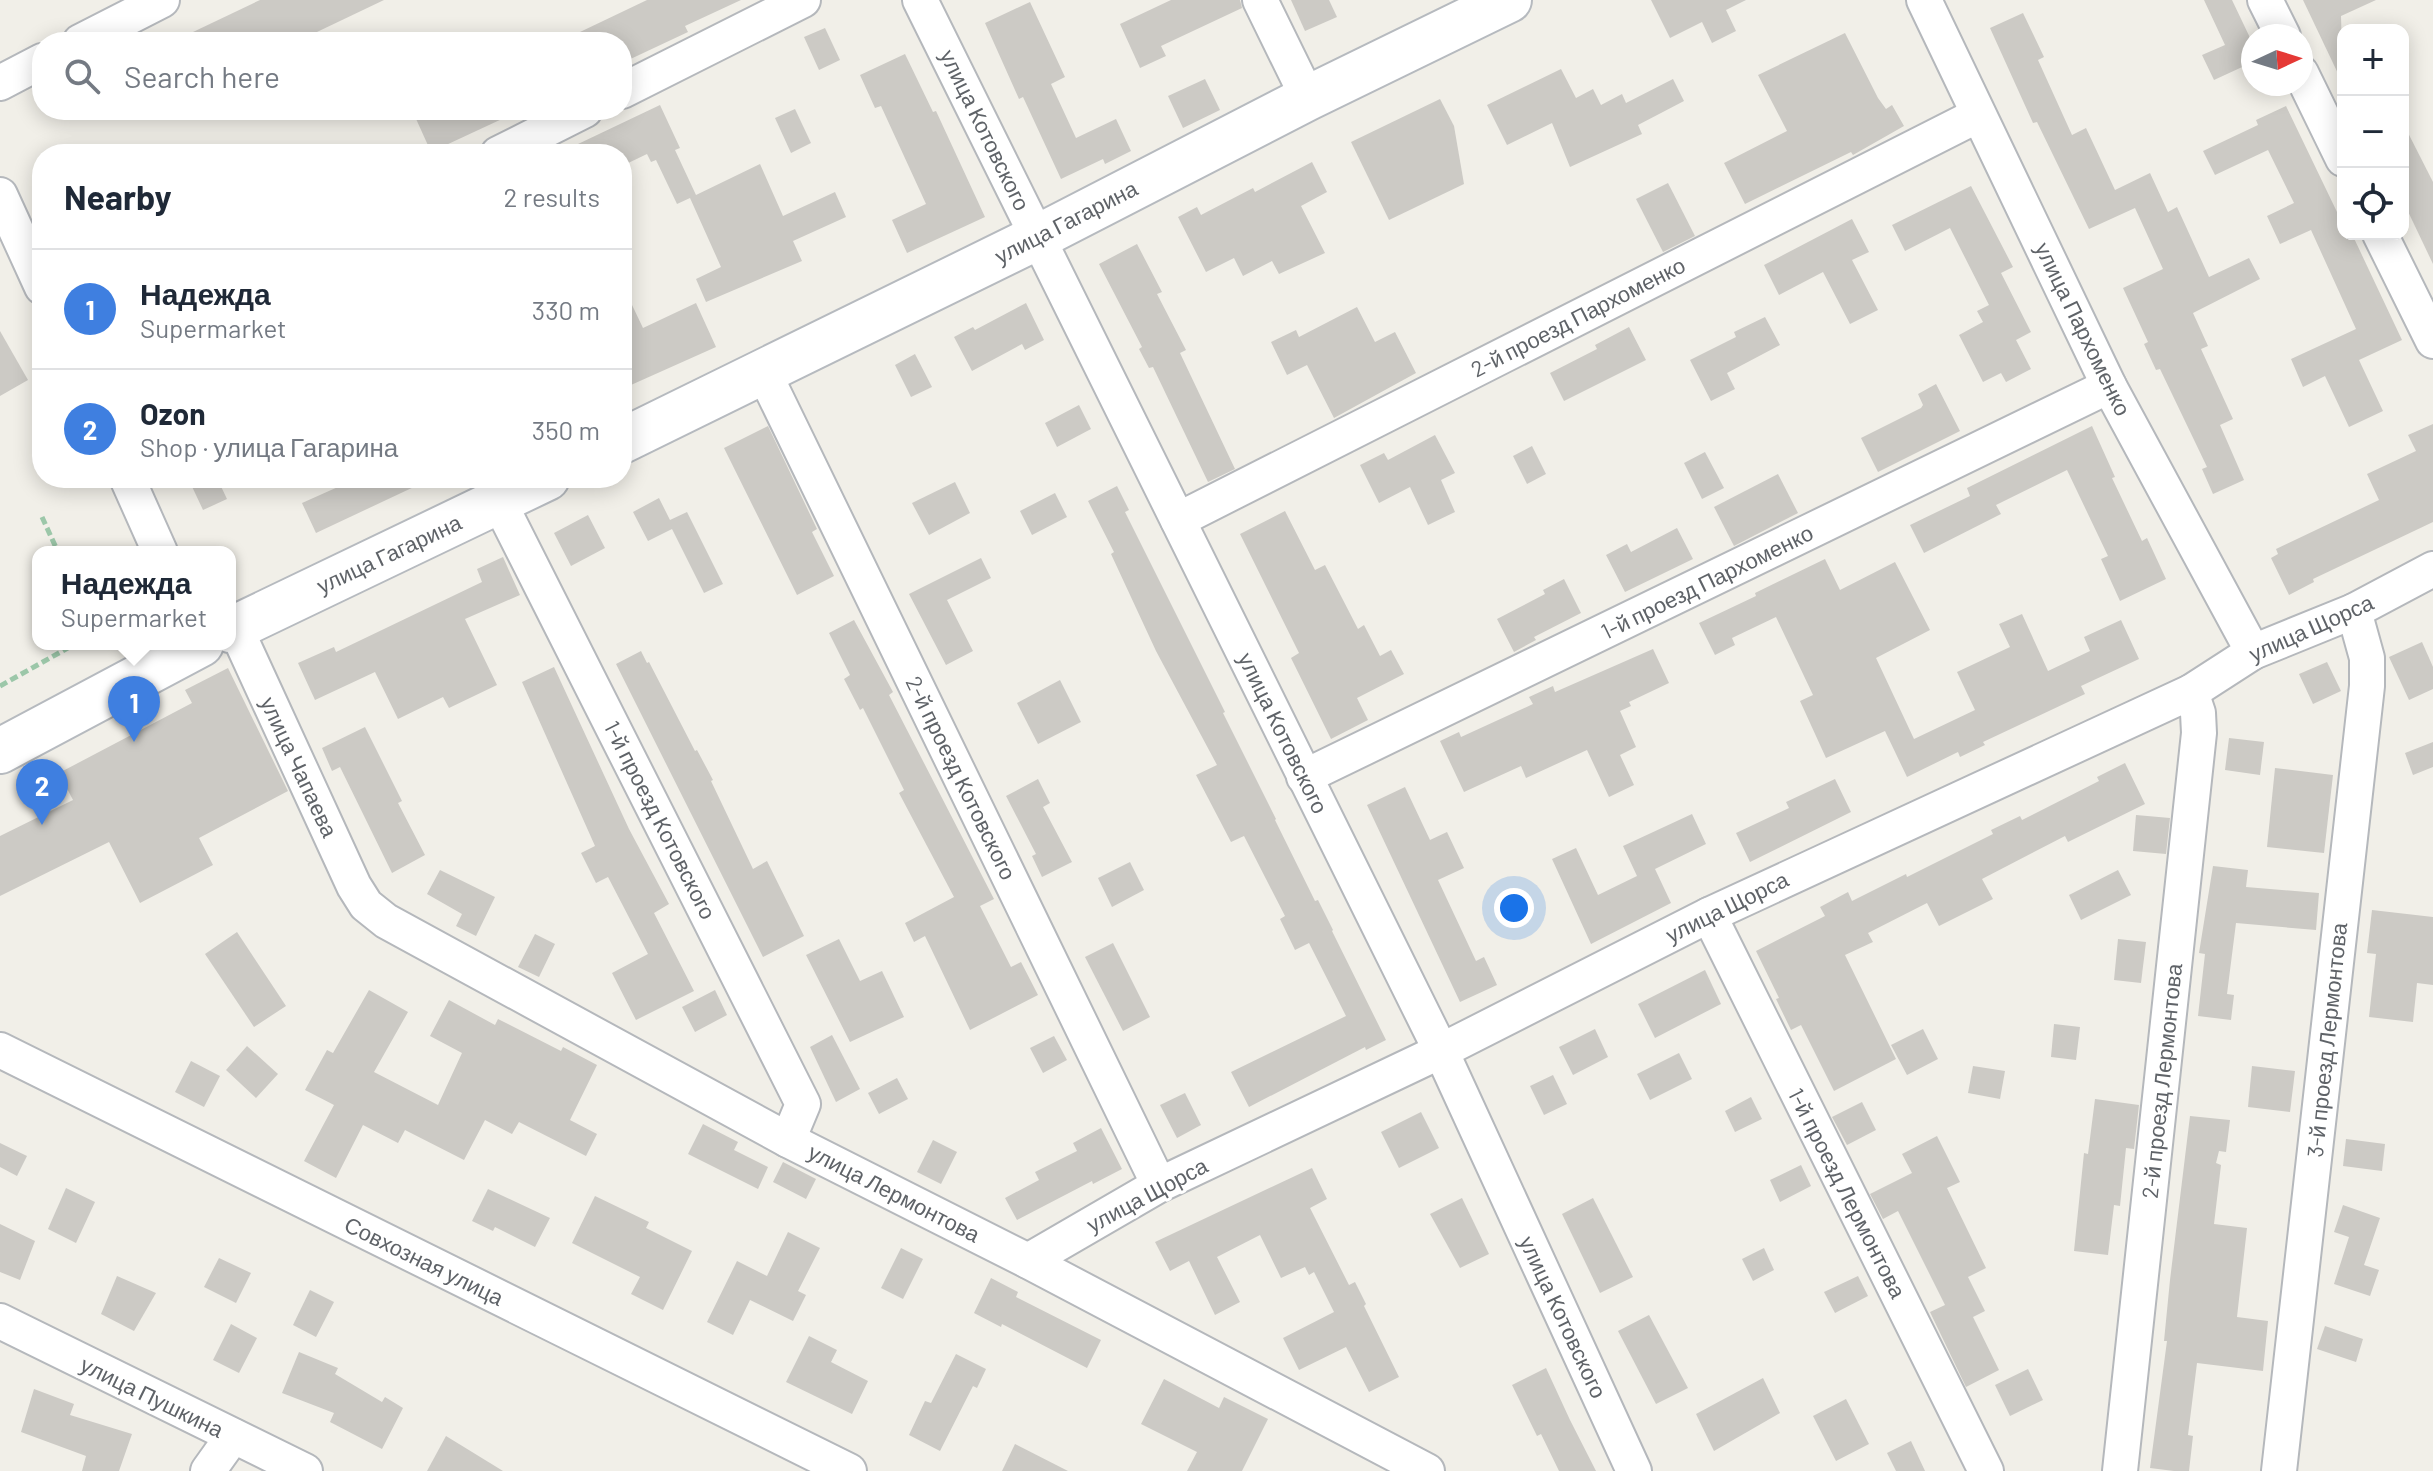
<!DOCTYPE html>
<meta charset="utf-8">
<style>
:root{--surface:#fff;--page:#f2f2f3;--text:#1f2937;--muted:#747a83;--line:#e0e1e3;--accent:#ea4335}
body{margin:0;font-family:Barlow,sans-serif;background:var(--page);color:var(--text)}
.controls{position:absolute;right:24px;top:24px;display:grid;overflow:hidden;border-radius:16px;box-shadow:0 4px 20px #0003}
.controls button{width:72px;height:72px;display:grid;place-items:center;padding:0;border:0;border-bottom:2px solid var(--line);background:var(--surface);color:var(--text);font:40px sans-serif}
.compass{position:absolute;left:2241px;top:24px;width:72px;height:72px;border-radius:50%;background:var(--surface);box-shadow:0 4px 20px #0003;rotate:86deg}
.you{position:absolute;left:1514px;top:908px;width:28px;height:28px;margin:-20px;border:6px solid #fff;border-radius:50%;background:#1a73e8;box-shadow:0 0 0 12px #1a73e833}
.badge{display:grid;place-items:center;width:52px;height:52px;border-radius:50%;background:var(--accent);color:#fff;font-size:26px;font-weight:700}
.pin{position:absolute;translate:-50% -66px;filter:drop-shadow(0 2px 4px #0008)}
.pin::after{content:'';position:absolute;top:42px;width:28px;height:24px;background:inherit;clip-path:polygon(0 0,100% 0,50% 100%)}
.popup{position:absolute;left:32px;top:546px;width:204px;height:104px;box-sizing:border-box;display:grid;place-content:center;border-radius:16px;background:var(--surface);filter:drop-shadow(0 2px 6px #0005);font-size:26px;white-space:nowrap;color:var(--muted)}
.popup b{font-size:30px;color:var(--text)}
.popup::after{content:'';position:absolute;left:50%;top:100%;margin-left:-16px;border:16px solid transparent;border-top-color:var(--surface)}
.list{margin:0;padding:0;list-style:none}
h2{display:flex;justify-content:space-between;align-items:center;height:104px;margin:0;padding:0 32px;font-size:34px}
h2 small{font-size:26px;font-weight:400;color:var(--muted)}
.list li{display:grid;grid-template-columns:52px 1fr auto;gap:24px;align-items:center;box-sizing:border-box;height:120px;padding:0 32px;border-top:2px solid var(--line)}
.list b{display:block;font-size:30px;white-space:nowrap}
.list p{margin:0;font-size:26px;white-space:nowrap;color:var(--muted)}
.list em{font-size:26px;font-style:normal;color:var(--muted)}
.icon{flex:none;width:44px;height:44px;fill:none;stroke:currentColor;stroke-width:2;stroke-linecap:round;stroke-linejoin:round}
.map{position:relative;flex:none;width:2433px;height:1471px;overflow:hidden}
.search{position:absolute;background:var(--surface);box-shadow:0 4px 20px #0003;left:32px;top:32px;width:600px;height:88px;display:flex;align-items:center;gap:20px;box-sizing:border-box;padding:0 28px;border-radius:32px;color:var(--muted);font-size:30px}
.panel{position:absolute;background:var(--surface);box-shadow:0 4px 20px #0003;left:32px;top:144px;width:600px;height:344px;border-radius:32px}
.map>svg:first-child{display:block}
</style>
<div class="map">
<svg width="2433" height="1471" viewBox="0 0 2433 1471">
<rect width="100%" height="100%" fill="#f1efe8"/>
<g fill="#cccac5">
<polygon points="260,0 384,0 296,42 172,42"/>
<polygon points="647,0 741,0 685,26 688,32 622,63 622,42 559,42"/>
<polygon points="1171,0 1240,0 1242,8 1161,46 1166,56 1140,68 1120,24"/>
<polygon points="1291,0 1329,0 1337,17 1305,31"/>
<polygon points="1651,0 1746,0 1726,10 1736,31 1712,43 1702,22 1670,38"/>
<polygon points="2204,0 2232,0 2253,44 2253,62 2214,80 2202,55 2225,45"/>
<polygon points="2303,0 2376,0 2341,16 2343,84"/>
<polygon points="1030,2 1065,77 1051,84 1076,138 1116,119 1131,151 1105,164 1103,159 1061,179 1023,97 1019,99 985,23"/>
<polygon points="2023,13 2044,57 2038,60 2072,135 2086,128 2115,190 2150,173 2168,212 2177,207 2209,277 2249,258 2260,279 2193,313 2208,346 2201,349 2233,419 2220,425 2244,480 2213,494 2202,469 2207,467 2160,369 2156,370 2144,344 2148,342 2123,288 2163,269 2135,208 2089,229 2037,122 2033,123 1990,28"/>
<polygon points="825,28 840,60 819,70 804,37"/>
<polygon points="1845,33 1878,98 1886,109 1892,105 1904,126 1853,155 1851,152 1745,204 1724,163 1787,131 1758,75"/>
<polygon points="905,54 933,112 936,111 985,217 907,253 892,220 926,204 881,106 875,108 860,75"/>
<polygon points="1561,69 1576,98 1593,89 1601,105 1622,94 1626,103 1673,79 1684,101 1638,125 1642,134 1570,167 1552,123 1507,145 1487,105"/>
<polygon points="1205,79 1220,110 1183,128 1168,96"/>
<polygon points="1440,99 1454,126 1464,184 1389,220 1351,142"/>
<polygon points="660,105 680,148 675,150 696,195 760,164 783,216 835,192 846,217 793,241 802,261 706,302 696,279 721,267 690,198 677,204 656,160 651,162 647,154 622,166 622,154 557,154"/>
<polygon points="2286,106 2337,212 2343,209 2343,234 2352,234 2402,340 2359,360 2383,411 2349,427 2325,376 2303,387 2291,359 2356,329 2311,230 2280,244 2267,216 2294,203 2268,150 2215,175 2203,151 2258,125 2256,120"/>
<polygon points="795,109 811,143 791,153 775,118"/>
<polygon points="412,110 521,110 431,152"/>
<polygon points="2403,123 2433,182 2433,264 2403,201"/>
<polygon points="1312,162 1327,192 1301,206 1325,253 1279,274 1272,261 1243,276 1234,258 1206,272 1178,217 1197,207 1201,215 1253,188 1255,192"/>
<polygon points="1668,183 1695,236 1663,252 1636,199"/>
<polygon points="1971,186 2013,267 2001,273 2031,332 2016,340 2031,369 2006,382 2001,373 1983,382 1959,335 1983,322 1977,311 1989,305 1950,228 1905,251 1892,225"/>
<polygon points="1852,219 1869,252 1852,260 1878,310 1850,324 1823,272 1779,295 1764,265"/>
<polygon points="1137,244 1162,292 1157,294 1186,350 1180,353 1235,469 1208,482 1153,367 1149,368 1139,349 1142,347 1099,264"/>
<polygon points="622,284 643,328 696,303 716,347 622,389"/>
<polygon points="1026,303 1044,340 1025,350 1022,344 972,371 954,337 973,327 975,330"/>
<polygon points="1357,307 1375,342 1395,332 1416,373 1334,418 1307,365 1287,375 1271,342 1296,330 1299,337"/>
<polygon points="1765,317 1780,345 1727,373 1735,389 1711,401 1690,360 1736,337 1734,332"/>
<polygon points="1629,327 1646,360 1564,401 1550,373 1597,349 1595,345"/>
<polygon points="0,331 28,380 0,396"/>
<polygon points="915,354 932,387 911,397 895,365"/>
<polygon points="1936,384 1960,431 1878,472 1861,438 1921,408 1923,405 1918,394"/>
<polygon points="1079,405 1091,429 1057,447 1045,423"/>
<polygon points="2433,424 2433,522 2313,579 2314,582 2289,595 2271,558 2278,554 2276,549 2379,500 2367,474 2416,451 2408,435"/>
<polygon points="768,426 817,529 812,532 834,576 797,595 724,448"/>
<polygon points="2092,426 2115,477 2112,478 2142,541 2147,538 2166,579 2120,601 2101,559 2108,556 2067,470 1996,505 2001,514 1924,553 1910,525 1970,496 1967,488"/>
<polygon points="1435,435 1455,473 1441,480 1455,512 1428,525 1410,487 1379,503 1360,465 1384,453 1388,460"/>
<polygon points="1532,446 1546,474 1527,484 1513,456"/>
<polygon points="1705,452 1724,488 1702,499 1684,463"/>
<polygon points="1778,474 1798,513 1734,546 1714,507"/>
<polygon points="188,478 217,478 227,499 203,510"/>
<polygon points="358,478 433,478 316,533 302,503"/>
<polygon points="955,482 970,513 929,535 912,503"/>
<polygon points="1117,486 1129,510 1125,512 1225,712 1223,713 1276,819 1275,820 1315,901 1318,900 1333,930 1332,931 1386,1040 1366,1050 1365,1047 1249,1107 1231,1072 1346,1016 1309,943 1295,950 1280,919 1285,916 1244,836 1231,842 1196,775 1217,765 1156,651 1111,554 1114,552 1088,501"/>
<polygon points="1055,493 1067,517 1032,535 1020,511"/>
<polygon points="659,498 670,520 687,512 723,584 704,593 672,529 648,541 633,512"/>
<polygon points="1285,511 1315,570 1325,565 1358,629 1364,625 1380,656 1391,650 1404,674 1357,698 1368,720 1331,739 1291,658 1299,653 1240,534"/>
<polygon points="588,515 605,548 571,566 554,533"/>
<polygon points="1677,528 1693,559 1625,592 1606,555 1627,544 1631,552"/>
<polygon points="503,557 520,595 465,619 497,685 449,708 443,697 398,719 375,672 315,700 298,663 334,647 336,652 482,582 477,569"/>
<polygon points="981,558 991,578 947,600 973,651 946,665 909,594"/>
<polygon points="1825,559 1840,590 1895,562 1930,630 1876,658 1914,739 1975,710 1957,672 2010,647 1999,624 2022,614 2048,671 2090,651 2084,637 2121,620 2139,659 2081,686 2085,694 1983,742 1985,745 1960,757 1958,752 1907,777 1885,731 1826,758 1800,701 1813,695 1776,617 1732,638 1735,645 1715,655 1699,623 1756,596 1755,593"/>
<polygon points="1564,579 1581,613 1534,637 1536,640 1514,652 1497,619 1545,594 1543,590"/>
<polygon points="854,620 893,692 889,695 994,899 980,906 1011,967 1021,962 1038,995 970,1030 925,936 914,942 905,923 954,897 899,793 904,790 863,708 860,710 844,679 850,675 829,633"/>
<polygon points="2422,642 2433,667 2433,689 2409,700 2389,657"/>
<polygon points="1653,649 1669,683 1629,702 1631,706 1620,711 1636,747 1620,755 1634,785 1609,797 1587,750 1526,778 1521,766 1464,792 1440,741 1459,732 1461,737 1533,704 1529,697 1553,686 1555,692"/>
<polygon points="641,651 647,663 649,662 695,751 697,750 713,780 711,781 753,869 767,861 804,936 763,957 616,664"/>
<polygon points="2327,662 2341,691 2313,704 2299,674"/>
<polygon points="554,667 629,829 669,904 654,913 694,991 636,1020 612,973 648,954 608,877 596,883 581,853 595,846 522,682"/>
<polygon points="228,668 288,791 199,838 213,865 140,903 109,842 0,896 0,836 73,800 59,773 192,703 185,690"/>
<polygon points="1060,680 1081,722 1038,744 1017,703"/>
<polygon points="365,727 402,801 398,803 425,855 392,873 340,767 332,771 322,748"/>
<polygon points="2229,738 2264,742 2260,775 2225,770"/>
<polygon points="2433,742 2433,767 2413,775 2405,753"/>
<polygon points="2125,763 2145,804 2068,842 2065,836 1982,879 1993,899 1939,926 1927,903 1868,933 1873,942 1845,955 1896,1059 1834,1091 1801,1025 1791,1030 1776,999 1779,998 1756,951 1825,916 1820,907 1848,892 1852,901 1906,874 1907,877 1993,834 1991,830 2020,816 2022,820 2099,781 2097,777"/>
<polygon points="2275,768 2333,775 2324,853 2267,847"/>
<polygon points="1038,779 1050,803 1043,807 1072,862 1042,877 1032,856 1036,854 1006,796"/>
<polygon points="1835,779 1851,812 1750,862 1736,833 1789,808 1786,802"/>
<polygon points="1405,787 1430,840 1447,832 1464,868 1438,880 1476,961 1484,957 1497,985 1460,1002 1367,805"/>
<polygon points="1692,814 1706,844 1655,869 1671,903 1591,944 1552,859 1576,848 1598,895 1637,876 1623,846"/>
<polygon points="2136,815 2170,818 2166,854 2133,851"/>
<polygon points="1130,862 1144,890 1112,907 1098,878"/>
<polygon points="2213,866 2248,870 2246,887 2319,893 2316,930 2236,923 2227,994 2234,995 2231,1020 2198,1016 2205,954 2199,953"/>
<polygon points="440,870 495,897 476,936 456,926 462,914 427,894"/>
<polygon points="2118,870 2131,895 2081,920 2069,895"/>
<polygon points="2372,910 2433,917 2433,985 2417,983 2413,1022 2369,1017 2376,954 2367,953"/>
<polygon points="237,932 286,1006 254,1027 205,954"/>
<polygon points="535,934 555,944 539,977 518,967"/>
<polygon points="839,939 860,981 882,971 904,1017 850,1042 806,955"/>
<polygon points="2118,939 2146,942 2141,983 2114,980"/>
<polygon points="1113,943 1150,1017 1123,1031 1085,957"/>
<polygon points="1705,970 1721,1004 1655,1038 1638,1004"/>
<polygon points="369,990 408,1012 374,1072 438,1105 462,1053 430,1036 449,1000 495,1025 498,1019 561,1051 563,1047 597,1065 570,1120 597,1134 586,1156 519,1122 512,1134 485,1120 464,1160 405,1130 398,1143 363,1125 336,1178 304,1161 334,1105 305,1090 327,1050 333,1053"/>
<polygon points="715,990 727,1015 695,1032 682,1007"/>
<polygon points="2054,1024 2080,1027 2076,1060 2051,1057"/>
<polygon points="1595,1029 1608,1057 1573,1075 1559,1047"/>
<polygon points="1923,1029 1938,1059 1907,1075 1891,1045"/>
<polygon points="832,1035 860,1089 836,1102 810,1047"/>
<polygon points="1054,1036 1067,1060 1043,1073 1030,1048"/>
<polygon points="247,1046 278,1074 256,1098 226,1070"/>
<polygon points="1679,1053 1692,1079 1650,1100 1637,1074"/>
<polygon points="191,1061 220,1076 204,1107 175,1092"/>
<polygon points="1973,1066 2005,1071 2000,1099 1968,1093"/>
<polygon points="2252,1066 2295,1071 2290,1112 2248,1107"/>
<polygon points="1553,1075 1567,1104 1544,1115 1530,1086"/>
<polygon points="897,1078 908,1099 879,1114 868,1093"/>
<polygon points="1185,1093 1201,1125 1177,1138 1160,1105"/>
<polygon points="1751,1097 1762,1119 1735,1132 1725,1111"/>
<polygon points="2095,1099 2139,1105 2134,1149 2126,1148 2120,1206 2114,1205 2108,1255 2074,1251 2084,1153 2088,1154"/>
<polygon points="1862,1102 1876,1130 1847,1145 1832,1117"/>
<polygon points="1421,1112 1439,1148 1399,1168 1381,1132"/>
<polygon points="2190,1116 2230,1120 2226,1152 2219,1151 2216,1163 2221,1165 2214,1224 2247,1228 2237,1317 2268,1321 2263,1371 2197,1363 2188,1435 2193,1436 2189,1471 2174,1471 2150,1468 2167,1341 2164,1341 2170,1280"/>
<polygon points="703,1124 738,1142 734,1150 768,1167 758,1189 688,1154"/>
<polygon points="1101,1128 1122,1169 1093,1184 1092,1181 1017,1220 1005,1198 1039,1180 1035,1172 1077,1151 1073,1143"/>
<polygon points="1937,1136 1960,1182 1947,1188 1986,1268 1968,1277 1985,1311 1973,1317 1999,1370 1966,1387 1930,1312 1945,1305 1898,1211 1883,1219 1870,1194 1912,1173 1902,1154"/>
<polygon points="2346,1139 2385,1144 2382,1171 2343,1166"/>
<polygon points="933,1140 957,1152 941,1184 917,1172"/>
<polygon points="0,1143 27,1156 17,1176 0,1167"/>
<polygon points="783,1162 816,1179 806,1199 773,1182"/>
<polygon points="1801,1165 1811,1186 1780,1202 1770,1180"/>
<polygon points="1312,1168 1327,1199 1310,1208 1349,1285 1355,1282 1366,1304 1364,1306 1399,1377 1369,1392 1346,1347 1299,1370 1283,1338 1334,1312 1314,1272 1309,1275 1305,1267 1281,1278 1260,1235 1217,1257 1240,1302 1215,1315 1189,1261 1170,1271 1155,1242"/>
<polygon points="66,1188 95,1202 76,1243 48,1229"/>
<polygon points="488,1189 550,1218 535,1247 495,1227 493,1231 472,1221"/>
<polygon points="595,1196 649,1222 646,1228 692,1251 663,1310 631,1294 640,1277 572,1243"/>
<polygon points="1462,1198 1489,1254 1460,1268 1430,1214"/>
<polygon points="1593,1198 1633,1277 1600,1293 1562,1214"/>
<polygon points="2343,1205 2380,1218 2364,1265 2379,1270 2370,1296 2334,1284 2349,1237 2334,1232"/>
<polygon points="0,1224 35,1241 20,1280 0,1272"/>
<polygon points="788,1232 820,1248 798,1291 806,1295 793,1321 750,1300 733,1335 707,1322 737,1261 767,1276"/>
<polygon points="901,1248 923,1259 903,1299 881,1288"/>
<polygon points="1764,1248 1774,1270 1753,1281 1742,1259"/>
<polygon points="219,1258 251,1273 236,1303 204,1287"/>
<polygon points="117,1276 156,1293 134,1331 101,1314"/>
<polygon points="1858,1276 1868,1296 1835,1313 1824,1292"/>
<polygon points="991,1278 1018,1292 1016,1297 1101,1340 1087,1368 1002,1324 1001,1327 974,1313"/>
<polygon points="310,1290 334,1302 316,1337 293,1325"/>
<polygon points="1649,1315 1688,1388 1656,1404 1618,1331"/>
<polygon points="231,1324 257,1338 239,1373 213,1360"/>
<polygon points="2325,1326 2363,1339 2356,1362 2317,1349"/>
<polygon points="809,1336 837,1350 831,1362 868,1381 852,1414 786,1382"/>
<polygon points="299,1352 338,1368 335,1374 382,1402 385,1397 403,1408 382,1449 330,1422 334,1413 282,1393"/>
<polygon points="956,1354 986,1369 977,1388 973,1386 940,1451 909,1435 925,1401 931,1403"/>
<polygon points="1546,1368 1570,1420 1596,1471 1559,1471 1541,1434 1537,1436 1512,1385"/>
<polygon points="2028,1369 2043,1400 2010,1416 1995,1385"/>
<polygon points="1763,1378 1780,1413 1714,1451 1696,1414"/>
<polygon points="1164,1379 1219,1408 1224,1397 1268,1419 1242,1471 1187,1471 1197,1452 1141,1424"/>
<polygon points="34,1389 74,1404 70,1415 132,1434 119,1471 82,1471 86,1456 21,1432"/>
<polygon points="1846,1399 1869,1444 1836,1461 1813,1416"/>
<polygon points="446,1436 503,1471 427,1471"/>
<polygon points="1911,1441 1925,1471 1896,1471 1887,1453"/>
<polygon points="1015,1444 1068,1471 1002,1471"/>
</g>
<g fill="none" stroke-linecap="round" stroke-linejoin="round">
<g stroke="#b5b8bc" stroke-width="38">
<g id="street">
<polyline points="920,0 1441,1051 1634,1471"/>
<polyline points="1260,0 1308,98"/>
<polyline points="1924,0 2109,386 2253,652"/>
<polyline points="2265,0 2283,36"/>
<polyline points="80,42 162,0"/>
<polyline points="2301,73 2343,159"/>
<polyline points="0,83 42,61"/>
<polyline points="622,91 803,0"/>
<polyline points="498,154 585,110"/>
<polyline points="0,195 42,287"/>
<polyline points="2380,234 2433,341"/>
<polyline points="763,371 1159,1185"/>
<polyline points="127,478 160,552"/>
<polyline points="499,502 803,1104 788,1140"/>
<polyline points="1178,520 1978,115"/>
<polyline points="235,627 354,886 366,905 386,921 788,1140 1028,1261 1427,1471"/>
<polyline points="1304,777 2109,386"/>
<polyline points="1709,915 1986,1471"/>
<polyline points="0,1050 849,1471"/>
<polyline points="1028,1261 1159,1185 1441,1051 1709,915 2191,692 2253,652 2354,611 2433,569"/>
<polyline points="0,1321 305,1471"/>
<polyline points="208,1471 233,1436"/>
<polyline points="2120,1471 2199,733 2198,713 2191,692"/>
<polyline points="2279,1471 2367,686 2367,658 2354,611"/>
</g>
</g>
<g stroke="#b6babf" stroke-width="48">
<g id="secondary">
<polyline points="622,441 1038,237 1308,98 1509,0"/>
<polyline points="230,630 547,478"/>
<polyline points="0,751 201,644"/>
</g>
</g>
<g stroke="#9cc7a9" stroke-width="5" stroke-dasharray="8 4" stroke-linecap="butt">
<polyline points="42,517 58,552"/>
<polyline points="0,686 75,644"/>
</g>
<use href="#street" stroke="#fff" stroke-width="34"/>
<use href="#secondary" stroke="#fff" stroke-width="44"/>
</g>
<g text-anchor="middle" stroke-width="6" stroke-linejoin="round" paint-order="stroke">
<g font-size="22" fill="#5f6368" stroke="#fff">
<text transform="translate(985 130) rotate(64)" y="8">улица Котовского</text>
<text transform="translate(1066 222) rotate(-27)" y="8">улица Гагарина</text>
<text transform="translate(1578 317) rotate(-27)" y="8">2-й проезд Пархоменко</text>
<text transform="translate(2083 329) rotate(64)" y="8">улица Пархоменко</text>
<text transform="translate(389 554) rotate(-25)" y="8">улица Гагарина</text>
<text transform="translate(1707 582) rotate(-26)" y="8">1-й проезд Пархоменко</text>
<text transform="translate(2311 628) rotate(-24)" y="8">улица Щорса</text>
<text transform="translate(1283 733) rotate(64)" y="8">улица Котовского</text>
<text transform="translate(299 767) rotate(65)" y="8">улица Чапаева</text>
<text transform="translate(961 778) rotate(64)" y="8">2-й проезд Котовского</text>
<text transform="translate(660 820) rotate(63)" y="8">1-й проезд Котовского</text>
<text transform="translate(1727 907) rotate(-26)" y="8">улица Щорса</text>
<text transform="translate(2327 1040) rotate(-84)" y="8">3-й проезд Лермонтова</text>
<text transform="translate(2162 1081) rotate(-84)" y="8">2-й проезд Лермонтова</text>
<text transform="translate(894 1193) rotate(27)" y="8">улица Лермонтова</text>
<text transform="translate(1847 1193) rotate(63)" y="8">1-й проезд Лермонтова</text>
<text transform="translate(1147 1195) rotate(-28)" y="8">улица Щорса</text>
<text transform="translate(424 1261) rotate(26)" y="8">Совхозная улица</text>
<text transform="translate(1563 1317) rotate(65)" y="8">улица Котовского</text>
<text transform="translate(152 1397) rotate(26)" y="8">улица Пушкина</text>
</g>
</g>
</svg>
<div class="controls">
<button>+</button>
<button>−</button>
<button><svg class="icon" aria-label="locate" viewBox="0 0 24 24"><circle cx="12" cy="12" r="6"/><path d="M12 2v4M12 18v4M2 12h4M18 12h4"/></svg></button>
</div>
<svg class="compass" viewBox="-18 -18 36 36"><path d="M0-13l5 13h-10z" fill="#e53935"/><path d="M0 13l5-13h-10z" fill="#747a83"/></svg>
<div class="you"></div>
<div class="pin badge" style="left:134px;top:742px;background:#3f7fe0">1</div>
<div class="popup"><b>Надежда</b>Supermarket</div>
<div class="pin badge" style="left:42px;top:825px;background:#3f7fe0">2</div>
<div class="search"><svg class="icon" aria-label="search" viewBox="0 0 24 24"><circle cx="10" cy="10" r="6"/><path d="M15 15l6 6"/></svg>Search here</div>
<section class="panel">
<h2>Nearby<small>2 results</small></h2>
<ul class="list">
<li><span class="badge" style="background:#3f7fe0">1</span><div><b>Надежда</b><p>Supermarket</p></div><em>330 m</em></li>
<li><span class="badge" style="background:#3f7fe0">2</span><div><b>Ozon</b><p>Shop · улица Гагарина</p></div><em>350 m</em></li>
</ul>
</section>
</div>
